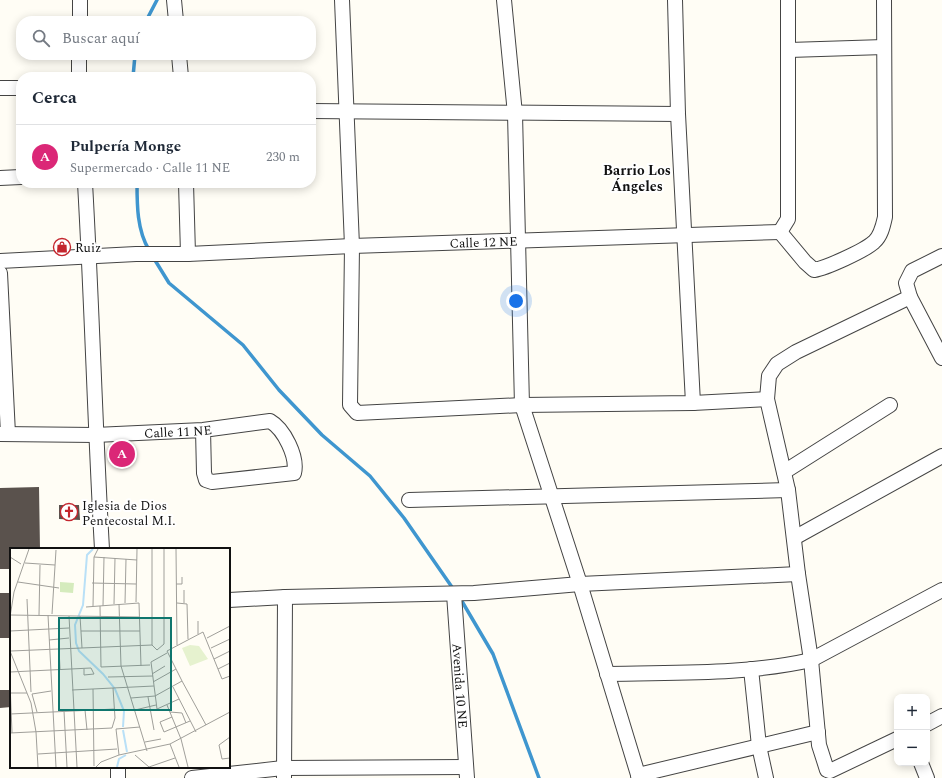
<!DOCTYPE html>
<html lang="es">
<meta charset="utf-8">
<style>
:root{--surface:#fff;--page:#f6f6f7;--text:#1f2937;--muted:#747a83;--line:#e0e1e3;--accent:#db2777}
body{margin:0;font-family:Spectral,serif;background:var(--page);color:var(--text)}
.controls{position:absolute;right:12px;bottom:12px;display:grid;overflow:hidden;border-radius:8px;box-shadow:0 2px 10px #0003}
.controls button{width:36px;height:36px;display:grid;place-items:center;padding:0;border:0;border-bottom:1px solid var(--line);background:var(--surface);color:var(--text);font:20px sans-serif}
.you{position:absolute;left:516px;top:301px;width:14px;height:14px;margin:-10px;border:3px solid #fff;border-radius:50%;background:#1a73e8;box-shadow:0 0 0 6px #1a73e833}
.badge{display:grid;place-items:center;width:26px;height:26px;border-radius:50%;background:var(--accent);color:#fff;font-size:13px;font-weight:700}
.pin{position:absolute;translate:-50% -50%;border:2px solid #fff;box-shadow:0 1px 4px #0006}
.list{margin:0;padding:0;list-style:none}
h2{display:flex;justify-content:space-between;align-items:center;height:52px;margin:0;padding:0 16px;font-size:17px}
h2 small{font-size:13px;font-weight:400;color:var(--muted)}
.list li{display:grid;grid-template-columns:26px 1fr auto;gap:12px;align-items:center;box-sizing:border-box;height:64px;padding:0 16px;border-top:1px solid var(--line)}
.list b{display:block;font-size:15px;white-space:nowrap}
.list p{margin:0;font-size:13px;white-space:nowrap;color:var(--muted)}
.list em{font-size:13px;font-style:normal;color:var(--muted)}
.icon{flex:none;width:22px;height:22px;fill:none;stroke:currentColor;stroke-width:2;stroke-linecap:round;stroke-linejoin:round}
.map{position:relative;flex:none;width:942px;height:778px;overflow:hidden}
.search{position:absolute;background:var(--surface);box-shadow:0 2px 10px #0003;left:16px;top:16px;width:300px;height:44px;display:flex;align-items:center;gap:10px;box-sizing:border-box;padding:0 14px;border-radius:16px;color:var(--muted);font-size:15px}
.panel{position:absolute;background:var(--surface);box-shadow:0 2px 10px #0003;left:16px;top:72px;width:300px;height:116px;border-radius:16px}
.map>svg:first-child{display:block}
</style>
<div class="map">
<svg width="942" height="778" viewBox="0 0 942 778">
<rect width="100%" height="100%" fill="#fffdf5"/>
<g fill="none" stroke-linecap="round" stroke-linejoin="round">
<g stroke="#3f96cf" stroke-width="3.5">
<polyline points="146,21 157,0"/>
<polyline points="133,77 135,55"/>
<path d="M137,183C137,205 137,230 149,250"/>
<polyline points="153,257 169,283 243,345 279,390 322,435 370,476 404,518 454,590"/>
<polyline points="460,598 493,654 539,778"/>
</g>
</g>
<g fill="#5a524d">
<polygon points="39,487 40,549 11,549 11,569 0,569 0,488"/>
<polygon points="59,505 79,505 80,520 59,519"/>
<rect x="0" y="593" width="11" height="45"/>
<polygon points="0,690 11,690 11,707 0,708"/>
</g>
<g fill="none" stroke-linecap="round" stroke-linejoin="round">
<g stroke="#444" stroke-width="16">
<g id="minor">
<polyline points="174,0 176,21"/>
<polyline points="342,0 352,246 350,405 357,413 522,405 693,403 767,399"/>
<polyline points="504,0 515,114 522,405 580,584 639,778"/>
<polyline points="675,0 678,114 693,403"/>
<polyline points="80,21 80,0"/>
<polyline points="789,50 884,47"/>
<polyline points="179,55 181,77"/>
<polyline points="79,77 79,55"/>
<polyline points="0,88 21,88"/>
<polyline points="311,111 678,114"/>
<polyline points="0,178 21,177"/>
<path d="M85,183C92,305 95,427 102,549"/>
<polyline points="186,183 188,254"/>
<path d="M780,232L805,262L814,270C826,268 864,251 874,242C881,236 883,226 885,217L884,0"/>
<polyline points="780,232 788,219 788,0"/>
<polyline points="942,256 912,271 906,283 910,297 942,358"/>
<path id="s1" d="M0,261L136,254H188L352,246L780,232"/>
<polyline points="0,273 8,434"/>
<path id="s2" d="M0,434L95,435L203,430L270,421C284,429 298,457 294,473L212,482L206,480L204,473L203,430"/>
<polyline points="784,472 890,405"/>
<polyline points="409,500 788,490"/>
<polyline points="794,538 942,456"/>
<path id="s3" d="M454,594L467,778"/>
<polyline points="229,600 285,597 474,593 580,584 798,574"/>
<polyline points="751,669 759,746 766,778"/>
<path d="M607,674C674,672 745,675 811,660L942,590"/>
<polyline points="927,724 942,716"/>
<polyline points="897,739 830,771 827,770 819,745 811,660 798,574 788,490 767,399 769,376 777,364 796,352 910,297"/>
<polyline points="921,763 927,778"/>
<polyline points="118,767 118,778"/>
<polyline points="638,775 818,732"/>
<polyline points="192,778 283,768 466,767"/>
<polyline points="284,778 285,597"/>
</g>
</g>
<use href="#minor" stroke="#fff" stroke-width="14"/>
</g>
<defs>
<g id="shop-ring" transform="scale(0.9)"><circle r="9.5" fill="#fff" stroke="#c4262e" stroke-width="1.5"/><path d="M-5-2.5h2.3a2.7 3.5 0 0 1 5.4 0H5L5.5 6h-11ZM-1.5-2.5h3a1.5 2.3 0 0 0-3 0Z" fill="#c4262e"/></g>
<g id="church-ring" transform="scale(0.9)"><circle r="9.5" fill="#fff" stroke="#c4262e" stroke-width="1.5"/><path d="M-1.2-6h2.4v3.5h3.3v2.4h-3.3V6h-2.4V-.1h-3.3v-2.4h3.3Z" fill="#c4262e"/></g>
</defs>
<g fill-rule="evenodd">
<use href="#shop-ring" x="62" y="247"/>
<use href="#church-ring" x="69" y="512"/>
</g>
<g text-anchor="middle" stroke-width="4" stroke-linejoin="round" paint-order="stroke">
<g font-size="13" fill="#111" stroke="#fff">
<text dy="5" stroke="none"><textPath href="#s1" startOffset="484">Calle 12 NE</textPath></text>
<text dy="5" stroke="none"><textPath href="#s2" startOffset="178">Calle 11 NE</textPath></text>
<text dy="5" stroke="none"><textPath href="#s3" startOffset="92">Avenida 10 NE</textPath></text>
</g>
<g font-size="13" fill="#111" stroke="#fff" text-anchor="start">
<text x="75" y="252">Ruiz</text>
<text x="82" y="510">Iglesia de Dios<tspan x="82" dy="15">Pentecostal M.I.</tspan></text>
</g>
<g font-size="14" font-weight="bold" fill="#111" stroke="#fff">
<text x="637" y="175">Barrio Los<tspan x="637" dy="16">Ángeles</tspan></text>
</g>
</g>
<g transform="translate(10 548)">
<rect width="220" height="220" fill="#fffdf5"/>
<path d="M50,34L64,35L63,45L50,44Z" fill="#d5ebbd"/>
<path d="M180,97L189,98L198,111L180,118L172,100Z" fill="#e6f2cf"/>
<path fill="none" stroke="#b9e0f7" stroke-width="2" d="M83,1L77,7L73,57L65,77L66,95L69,103L93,126L105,141L114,163L113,179M113,182L117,204M107,219L109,211L116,207"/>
<path fill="none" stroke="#a09f9a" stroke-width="1" d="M166,1L167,97M0,9L11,16M84,9L127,12M15,15L45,17M8,34L49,40M82,35L126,36M166,36H172V29M174,42V55M17,51L21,144M126,54L127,1M115,55L116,11M167,55L177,56L178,91M104,56L105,10M109,56L111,118L137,203M83,58L84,9L88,1M90,58L91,119L140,117M93,58L94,9M76,59L129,55L131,118M42,66L46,2M0,67L129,69M29,67L30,17M38,67L46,219M59,68L67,219M70,68L72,100M0,69L4,44L19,1M188,73V86M0,83L59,80M71,83H130M197,90L220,78M39,92L59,90M142,97L147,102L154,96V1M142,97V1M201,100L220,91M49,101L50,121M0,103L21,155L26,184L28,219M1,103L142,97M157,105L141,114L147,161L169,151M204,111L220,103M208,121L220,115M0,124L81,120L84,126L74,127V121M142,126L155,118M98,129L143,128M172,133L196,177M143,134L166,121M0,135L2,185M163,139L186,184M83,141L84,218M62,142L144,138M0,145H17M138,149L144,182M121,150L145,148L172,133L157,103L193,84L212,131L220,128M157,157L171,191L178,219M75,162L77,182M125,162L146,157M54,163L57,219M27,164L22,146L41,143M160,164L172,165L176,175M0,166L105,161M162,169L150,174L154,184L180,173M0,185L102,180L105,170L103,140M220,189L209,197L212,211L220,210M135,194L151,191M160,196L169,219M28,206L107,201M109,207L106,181L130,179M125,207L139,219M86,219L91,214L109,207L160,196L220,164M139,219L165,210"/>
<path fill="#0f766e" fill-opacity="0.15" stroke="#0f766e" stroke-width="2" d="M49,70H161V162H49Z"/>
<rect width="220" height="220" fill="none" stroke="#111" stroke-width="2"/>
</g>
</svg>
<div class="controls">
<button>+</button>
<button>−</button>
</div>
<div class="you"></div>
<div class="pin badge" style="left:122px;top:454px">A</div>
<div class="search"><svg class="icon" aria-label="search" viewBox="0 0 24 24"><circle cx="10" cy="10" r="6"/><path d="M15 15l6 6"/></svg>Buscar aquí</div>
<section class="panel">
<h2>Cerca<small></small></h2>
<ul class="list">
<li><span class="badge">A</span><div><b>Pulpería Monge</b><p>Supermercado · Calle 11 NE</p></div><em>230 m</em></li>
</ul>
</section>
</div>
